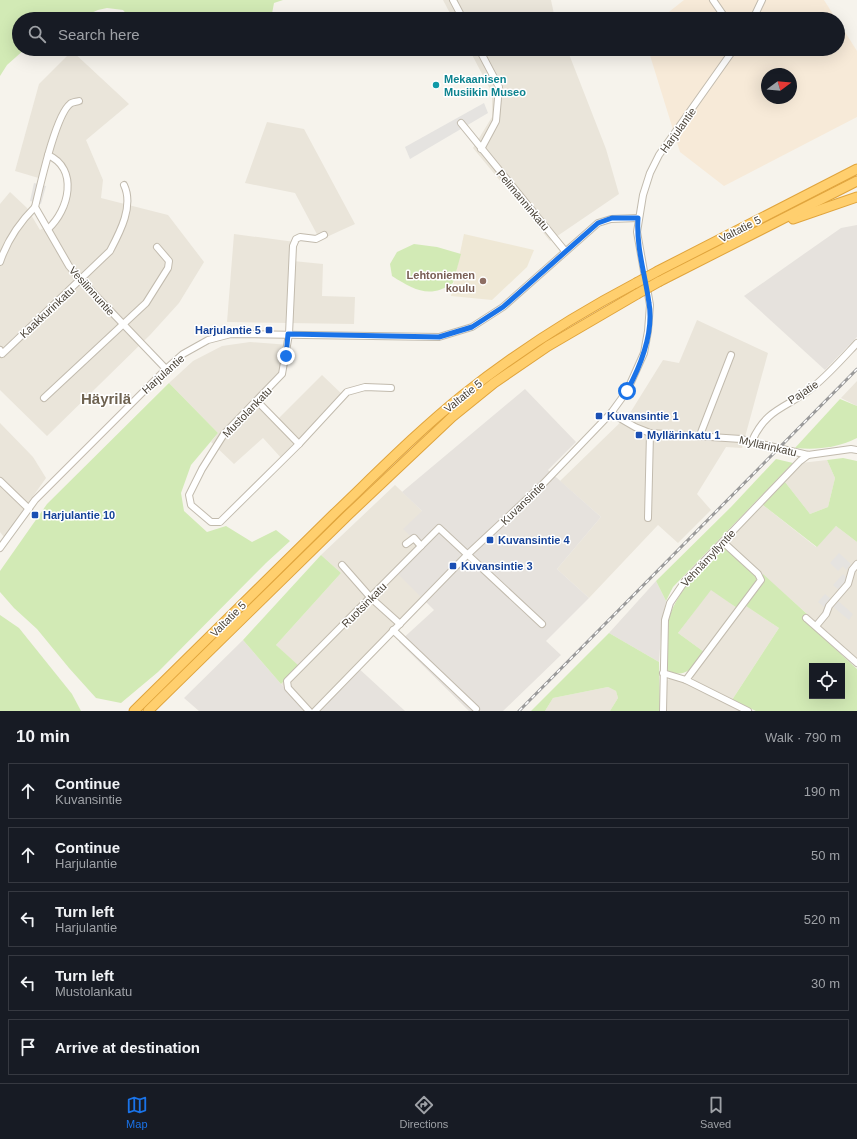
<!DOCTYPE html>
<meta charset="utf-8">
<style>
:root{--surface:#171b24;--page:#242831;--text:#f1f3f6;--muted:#9ea1a6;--line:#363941;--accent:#1a73e8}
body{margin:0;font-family:Helvetica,sans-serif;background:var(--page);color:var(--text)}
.controls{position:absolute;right:12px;bottom:12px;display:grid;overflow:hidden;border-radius:0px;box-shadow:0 4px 16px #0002}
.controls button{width:36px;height:36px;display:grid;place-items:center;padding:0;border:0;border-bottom:1px solid var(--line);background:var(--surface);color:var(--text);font:20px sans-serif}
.compass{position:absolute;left:761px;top:68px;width:36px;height:36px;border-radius:50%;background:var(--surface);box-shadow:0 4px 16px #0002;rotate:74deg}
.stop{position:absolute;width:12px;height:12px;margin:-9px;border:3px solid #1a73e8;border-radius:50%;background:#fff}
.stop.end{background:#1a73e8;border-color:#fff;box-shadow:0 1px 4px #0008}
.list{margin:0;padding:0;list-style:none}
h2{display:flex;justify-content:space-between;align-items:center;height:52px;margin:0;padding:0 16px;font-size:17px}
h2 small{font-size:13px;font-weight:400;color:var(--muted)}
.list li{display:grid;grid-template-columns:26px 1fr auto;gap:12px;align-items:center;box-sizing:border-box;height:56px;margin:0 8px 8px;padding:0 8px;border:1px solid var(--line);border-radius:0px}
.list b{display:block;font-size:15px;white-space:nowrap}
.list p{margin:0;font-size:13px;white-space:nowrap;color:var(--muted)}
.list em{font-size:13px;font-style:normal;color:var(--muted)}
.icon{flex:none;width:22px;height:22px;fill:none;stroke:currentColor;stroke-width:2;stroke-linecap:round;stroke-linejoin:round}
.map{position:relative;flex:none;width:857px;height:711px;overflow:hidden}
.search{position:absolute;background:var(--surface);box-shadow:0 4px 16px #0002;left:12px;right:12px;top:12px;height:44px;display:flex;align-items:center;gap:10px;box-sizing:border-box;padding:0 14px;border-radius:22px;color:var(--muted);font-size:15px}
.sheet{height:372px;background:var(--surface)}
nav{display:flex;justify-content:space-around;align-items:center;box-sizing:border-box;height:56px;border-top:1px solid var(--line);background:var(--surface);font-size:11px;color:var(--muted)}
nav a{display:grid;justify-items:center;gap:2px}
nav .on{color:var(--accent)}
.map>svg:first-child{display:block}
</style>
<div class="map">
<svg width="857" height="711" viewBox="0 0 857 711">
<rect width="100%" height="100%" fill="#f6f3ec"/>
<g fill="#eae5da">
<polygon points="443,0 551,0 555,19 453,19"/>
<polygon points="469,49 567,49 606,149 619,194 550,241 473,148 492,117 492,93"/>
<polygon points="72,51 129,104 86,140 103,180 101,198 168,215 204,262 179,303 150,335 47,436 0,390 0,204 10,192 27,208 40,230 49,225 63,206 67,179 56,160 47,160 42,179 15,171 39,84"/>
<polygon points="267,122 304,129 355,224 320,240 295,193 245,183"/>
<polygon points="234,234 295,242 293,261 323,264 322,296 355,297 354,324 227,322"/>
<polygon points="697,320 768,353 742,448 726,447 697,494 711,510 678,543 658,525 589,598 557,569 601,517 560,481 630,413 663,360 679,363"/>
<polygon points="250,342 290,345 284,375 260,402 278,419 322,375 345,397 283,460 263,438 234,464 211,442 218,433 169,383 193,361 222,346"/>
<polygon points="857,381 857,406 841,398"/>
<polygon points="0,423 33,457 46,478 4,537 0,532"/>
<polygon points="827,460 835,478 828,507 810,514 785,482 801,463"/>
<polygon points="395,485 422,511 423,598 312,711 306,711 281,684 298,666 276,645 341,573 321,555"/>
<polygon points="763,505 816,547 836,526 857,542 857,658 728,544 728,540"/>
<polygon points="711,589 737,608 704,652 678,633"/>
<polygon points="746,606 779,628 732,700 694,681 692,676"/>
<polygon points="670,678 688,684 742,711 666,711 666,682"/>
<polygon points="608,687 616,691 618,698 610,711 545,711 553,698"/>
</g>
<g fill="#f7ead8" fill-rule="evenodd">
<polygon points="684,0 824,0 836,19 660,19"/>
<path d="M838,21L857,51V117L724,186L680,152L648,49H838ZM767,74H791V98H767Z"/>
</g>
<g fill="#e6e2dd">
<polygon points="857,225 857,337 825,370 744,296 841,228"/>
<polygon points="525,389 576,442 548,470 601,517 557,569 589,598 546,641 561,655 503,711 469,711 399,642 434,610 393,569 421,546 403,529 422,511 402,492"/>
<polygon points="656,581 666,601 662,620 659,662 609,633"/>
<polygon points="243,640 281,684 306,711 199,711 184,698"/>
<polygon points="356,666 405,711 312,711"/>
</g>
<polygon fill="#efe8d6" points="464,234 534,250 527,267 492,300 451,296"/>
<g fill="#d2eab5" fill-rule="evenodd">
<polygon points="0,0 283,0 274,3 271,19 136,19 130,18 123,10 107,8 98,10 77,19 19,19 19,49 25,49 7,65 0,76"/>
<path d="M414,244L437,247L461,254L453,283C430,299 414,290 392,276L390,264L397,252Z"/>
<polygon points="169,383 218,433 191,465 181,493 184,511 207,532 226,526 252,542 276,530 290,541 266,563 158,672 121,703 96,698 69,668 37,629 14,608 0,592 0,571 47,504"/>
<path d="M840,399L857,406V438C837,448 817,450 795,448Z"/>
<polygon points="843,458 857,461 857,542 836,526 817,547 763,505 785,482 810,514 828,507 835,478 827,460"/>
<polygon points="776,459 793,463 673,587 666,601 656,581 731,507"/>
<path d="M722,547H725L757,576L756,583L737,608L711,590L678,633L704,652C692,667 690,676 670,673L666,668C667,652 666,635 669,619C675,594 704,563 722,547Z"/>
<polygon points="321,555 341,573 276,645 299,666 281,684 243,640"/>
<path d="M763,574L807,614L803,619L857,669V711H756L732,700L779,628L746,606L763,583ZM812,666H842V696H812Z"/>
<polygon points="0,615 19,628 72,694 81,711 0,711"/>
<polygon points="609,633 659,662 660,711 610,711 618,698 616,691 608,687 553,698 545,711 531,711"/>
</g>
<g fill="#e5e3e0">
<polygon points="484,103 488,113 410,159 405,147"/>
<polygon points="34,183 46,186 41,204 30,201"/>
<polygon points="839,553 851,564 846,570 843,566 838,571 830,563"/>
<polygon points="843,574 848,579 839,590 833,585"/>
<polygon points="825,594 831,599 824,607 818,602"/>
<polygon points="837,600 853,614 849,620 832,606"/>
</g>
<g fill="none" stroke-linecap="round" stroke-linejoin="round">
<g stroke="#c2bbae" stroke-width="8">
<g id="minor">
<polyline points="453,0 463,19"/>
<polyline points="713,0 726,19"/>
<polyline points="753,19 762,0"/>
<polyline points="479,49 499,87 496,121 481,149"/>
<path d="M79,101C76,102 72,102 70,104C55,116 40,187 35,207L69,266L81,280L166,369"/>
<polyline points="461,123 565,251"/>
<path d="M48,229C69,210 79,169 48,155"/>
<polyline points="324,235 316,239 300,237 296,239 293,246 289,334 282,374 224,434 202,469 189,495 191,505 211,522 220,522 299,444 347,392 365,387 391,388"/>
<path d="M0,262C7,241 19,223 35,207"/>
<path d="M0,350L2,354L110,251C120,232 134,206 124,185"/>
<polyline points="44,398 146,303 168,268 169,261 157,247"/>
<polyline points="257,401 299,444"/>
<polyline points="611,413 635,427 650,433 741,439 808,455 851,449 857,450"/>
<polyline points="700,435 731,355"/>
<path d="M752,441C767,407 788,408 813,387C829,374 843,358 857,343"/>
<polyline points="0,481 29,509"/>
<polyline points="648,518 650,433"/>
<polyline points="406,544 414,538 421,546"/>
<polyline points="0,548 35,500 166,369 183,354 208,340 231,334 439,337 472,327 503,307 598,223 611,219 638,218"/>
<polyline points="342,565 371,598 400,624"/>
<polyline points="806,618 857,663"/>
<polyline points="816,626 826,614 829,606 848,584 852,570 857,564"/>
<polyline points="393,630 476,709"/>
<polyline points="663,673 686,680 748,711"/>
<polyline points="686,680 761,580 758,574 723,542"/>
<polyline points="309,711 288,688 287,681 439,528 542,624"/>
<polyline points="315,711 467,555 541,486 611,413 627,391 644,353 648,331 650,305 637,232 643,195 650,173 659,155 734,49"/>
<polyline points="663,711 665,620 670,603 685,581 800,461 808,455"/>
</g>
</g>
<g stroke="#e0a43c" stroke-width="11">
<g id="highway">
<polyline points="793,219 857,197"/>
<polyline points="658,271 857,169"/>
<polyline points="660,281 857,181"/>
<path d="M134,711C200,646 267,580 333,515C376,474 417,432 463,395C517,352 575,315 636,283"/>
<polyline points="148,711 348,515 452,417 494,383 548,346 637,294"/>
</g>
</g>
<use href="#minor" stroke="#fff" stroke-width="6"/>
<use href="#highway" stroke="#ffcf6e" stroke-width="9"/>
<g stroke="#9a9a9a" stroke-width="3">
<polyline id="rail" points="519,711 857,369"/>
</g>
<use href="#rail" stroke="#fff" stroke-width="1.5" stroke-dasharray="4.5" stroke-linecap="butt"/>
<g stroke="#e0a43c" stroke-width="11" stroke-linecap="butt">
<g id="highway-bridge">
<polyline points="636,283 658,271"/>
<polyline points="637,294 660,281"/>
</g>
</g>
<use href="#highway-bridge" stroke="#ffcf6e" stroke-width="9"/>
</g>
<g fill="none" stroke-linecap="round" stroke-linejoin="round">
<path stroke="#1a73e8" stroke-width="5" d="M286,356L288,334L439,337L472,327L503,307L598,223L612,218H638C636,247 645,274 649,303C654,333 641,365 627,391"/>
</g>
<circle fill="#0f9aa8" stroke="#fff" stroke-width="1.5" cx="436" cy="85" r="4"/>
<circle fill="#8d6e63" stroke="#fff" stroke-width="1.5" cx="483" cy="281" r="4"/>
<g fill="#1a4fb4" stroke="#fff" stroke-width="1.5">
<rect x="265" y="326" width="8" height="8" rx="2"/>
<rect x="595" y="412" width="8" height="8" rx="2"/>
<rect x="635" y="431" width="8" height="8" rx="2"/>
<rect x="31" y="511" width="8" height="8" rx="2"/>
<rect x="486" y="536" width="8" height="8" rx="2"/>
<rect x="449" y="562" width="8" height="8" rx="2"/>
</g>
<g text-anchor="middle" stroke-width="3" stroke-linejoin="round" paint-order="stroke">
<g font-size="11" font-weight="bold" fill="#0d838f" stroke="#fff" text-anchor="start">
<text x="444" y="83">Mekaanisen<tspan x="444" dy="13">Musiikin Museo</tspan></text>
</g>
<g font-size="11" fill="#4b4439" stroke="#fff">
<text transform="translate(678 130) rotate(-54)" y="4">Harjulantie</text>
<text transform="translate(523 200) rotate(50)" y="4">Pelimanninkatu</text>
<text transform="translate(740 229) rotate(-27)" y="4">Valtatie 5</text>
<text transform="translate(92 291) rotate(48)" y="4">Vesilinnuntie</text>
<text transform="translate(47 312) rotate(-43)" y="4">Kaakkurinkatu</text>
<text transform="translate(163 374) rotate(-42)" y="4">Harjulantie</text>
<text transform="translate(803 392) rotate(-33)" y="4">Pajatie</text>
<text transform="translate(463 396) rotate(-39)" y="4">Valtatie 5</text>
<text transform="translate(247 412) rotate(-46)" y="4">Mustolankatu</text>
<text transform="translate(768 446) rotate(13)" y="4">Myllärinkatu</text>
<text transform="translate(523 503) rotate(-44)" y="4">Kuvansintie</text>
<text transform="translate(708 558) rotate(-47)" y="4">Vehnämyllyntie</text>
<text transform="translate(364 605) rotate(-45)" y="4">Ruotsinkatu</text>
<text transform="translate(228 619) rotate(-45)" y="4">Valtatie 5</text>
</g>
<g font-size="11" font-weight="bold" fill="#785e54" stroke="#fff" text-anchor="end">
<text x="475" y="279">Lehtoniemen<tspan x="475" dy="13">koulu</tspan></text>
</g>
<g font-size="11" font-weight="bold" fill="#164399" stroke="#fff" text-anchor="start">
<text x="261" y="334" text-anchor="end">Harjulantie 5</text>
<text x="607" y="420">Kuvansintie 1</text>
<text x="647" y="439">Myllärinkatu 1</text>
<text x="43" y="519">Harjulantie 10</text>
<text x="498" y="544">Kuvansintie 4</text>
<text x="461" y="570">Kuvansintie 3</text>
</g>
<g font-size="15" font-weight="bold" fill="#6e6250" stroke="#fff">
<text x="106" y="404">Häyrilä</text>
</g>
</g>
</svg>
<div class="controls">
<button><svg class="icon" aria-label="locate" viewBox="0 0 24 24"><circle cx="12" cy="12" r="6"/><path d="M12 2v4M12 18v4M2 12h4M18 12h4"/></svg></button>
</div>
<svg class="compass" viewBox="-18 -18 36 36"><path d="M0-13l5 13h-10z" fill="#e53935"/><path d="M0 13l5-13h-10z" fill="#9ea1a6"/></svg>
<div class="stop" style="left:627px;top:391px"></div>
<div class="stop end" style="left:286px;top:356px"></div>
<div class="search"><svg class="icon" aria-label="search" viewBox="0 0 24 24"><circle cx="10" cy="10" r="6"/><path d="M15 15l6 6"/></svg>Search here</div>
</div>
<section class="sheet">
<h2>10 min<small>Walk · 790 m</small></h2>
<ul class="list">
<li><svg class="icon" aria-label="ahead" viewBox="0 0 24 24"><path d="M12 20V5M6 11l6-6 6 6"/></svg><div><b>Continue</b><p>Kuvansintie</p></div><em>190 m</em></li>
<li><svg class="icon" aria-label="ahead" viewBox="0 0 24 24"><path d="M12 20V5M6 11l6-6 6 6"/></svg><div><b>Continue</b><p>Harjulantie</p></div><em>50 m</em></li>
<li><svg class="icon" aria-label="left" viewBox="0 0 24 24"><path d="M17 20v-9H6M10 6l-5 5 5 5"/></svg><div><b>Turn left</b><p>Harjulantie</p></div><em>520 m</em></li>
<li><svg class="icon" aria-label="left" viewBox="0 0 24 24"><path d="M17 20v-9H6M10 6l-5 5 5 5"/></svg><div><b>Turn left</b><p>Mustolankatu</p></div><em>30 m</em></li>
<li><svg class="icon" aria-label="arrive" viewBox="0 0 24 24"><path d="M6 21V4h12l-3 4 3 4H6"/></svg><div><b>Arrive at destination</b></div></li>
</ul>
</section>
<nav>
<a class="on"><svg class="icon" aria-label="map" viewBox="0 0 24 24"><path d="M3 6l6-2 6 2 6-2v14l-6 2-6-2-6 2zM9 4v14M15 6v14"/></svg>Map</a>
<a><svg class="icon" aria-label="directions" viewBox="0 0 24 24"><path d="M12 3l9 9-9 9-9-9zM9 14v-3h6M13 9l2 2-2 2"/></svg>Directions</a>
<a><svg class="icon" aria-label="saved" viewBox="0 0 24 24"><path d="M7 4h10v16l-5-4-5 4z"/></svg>Saved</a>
</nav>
